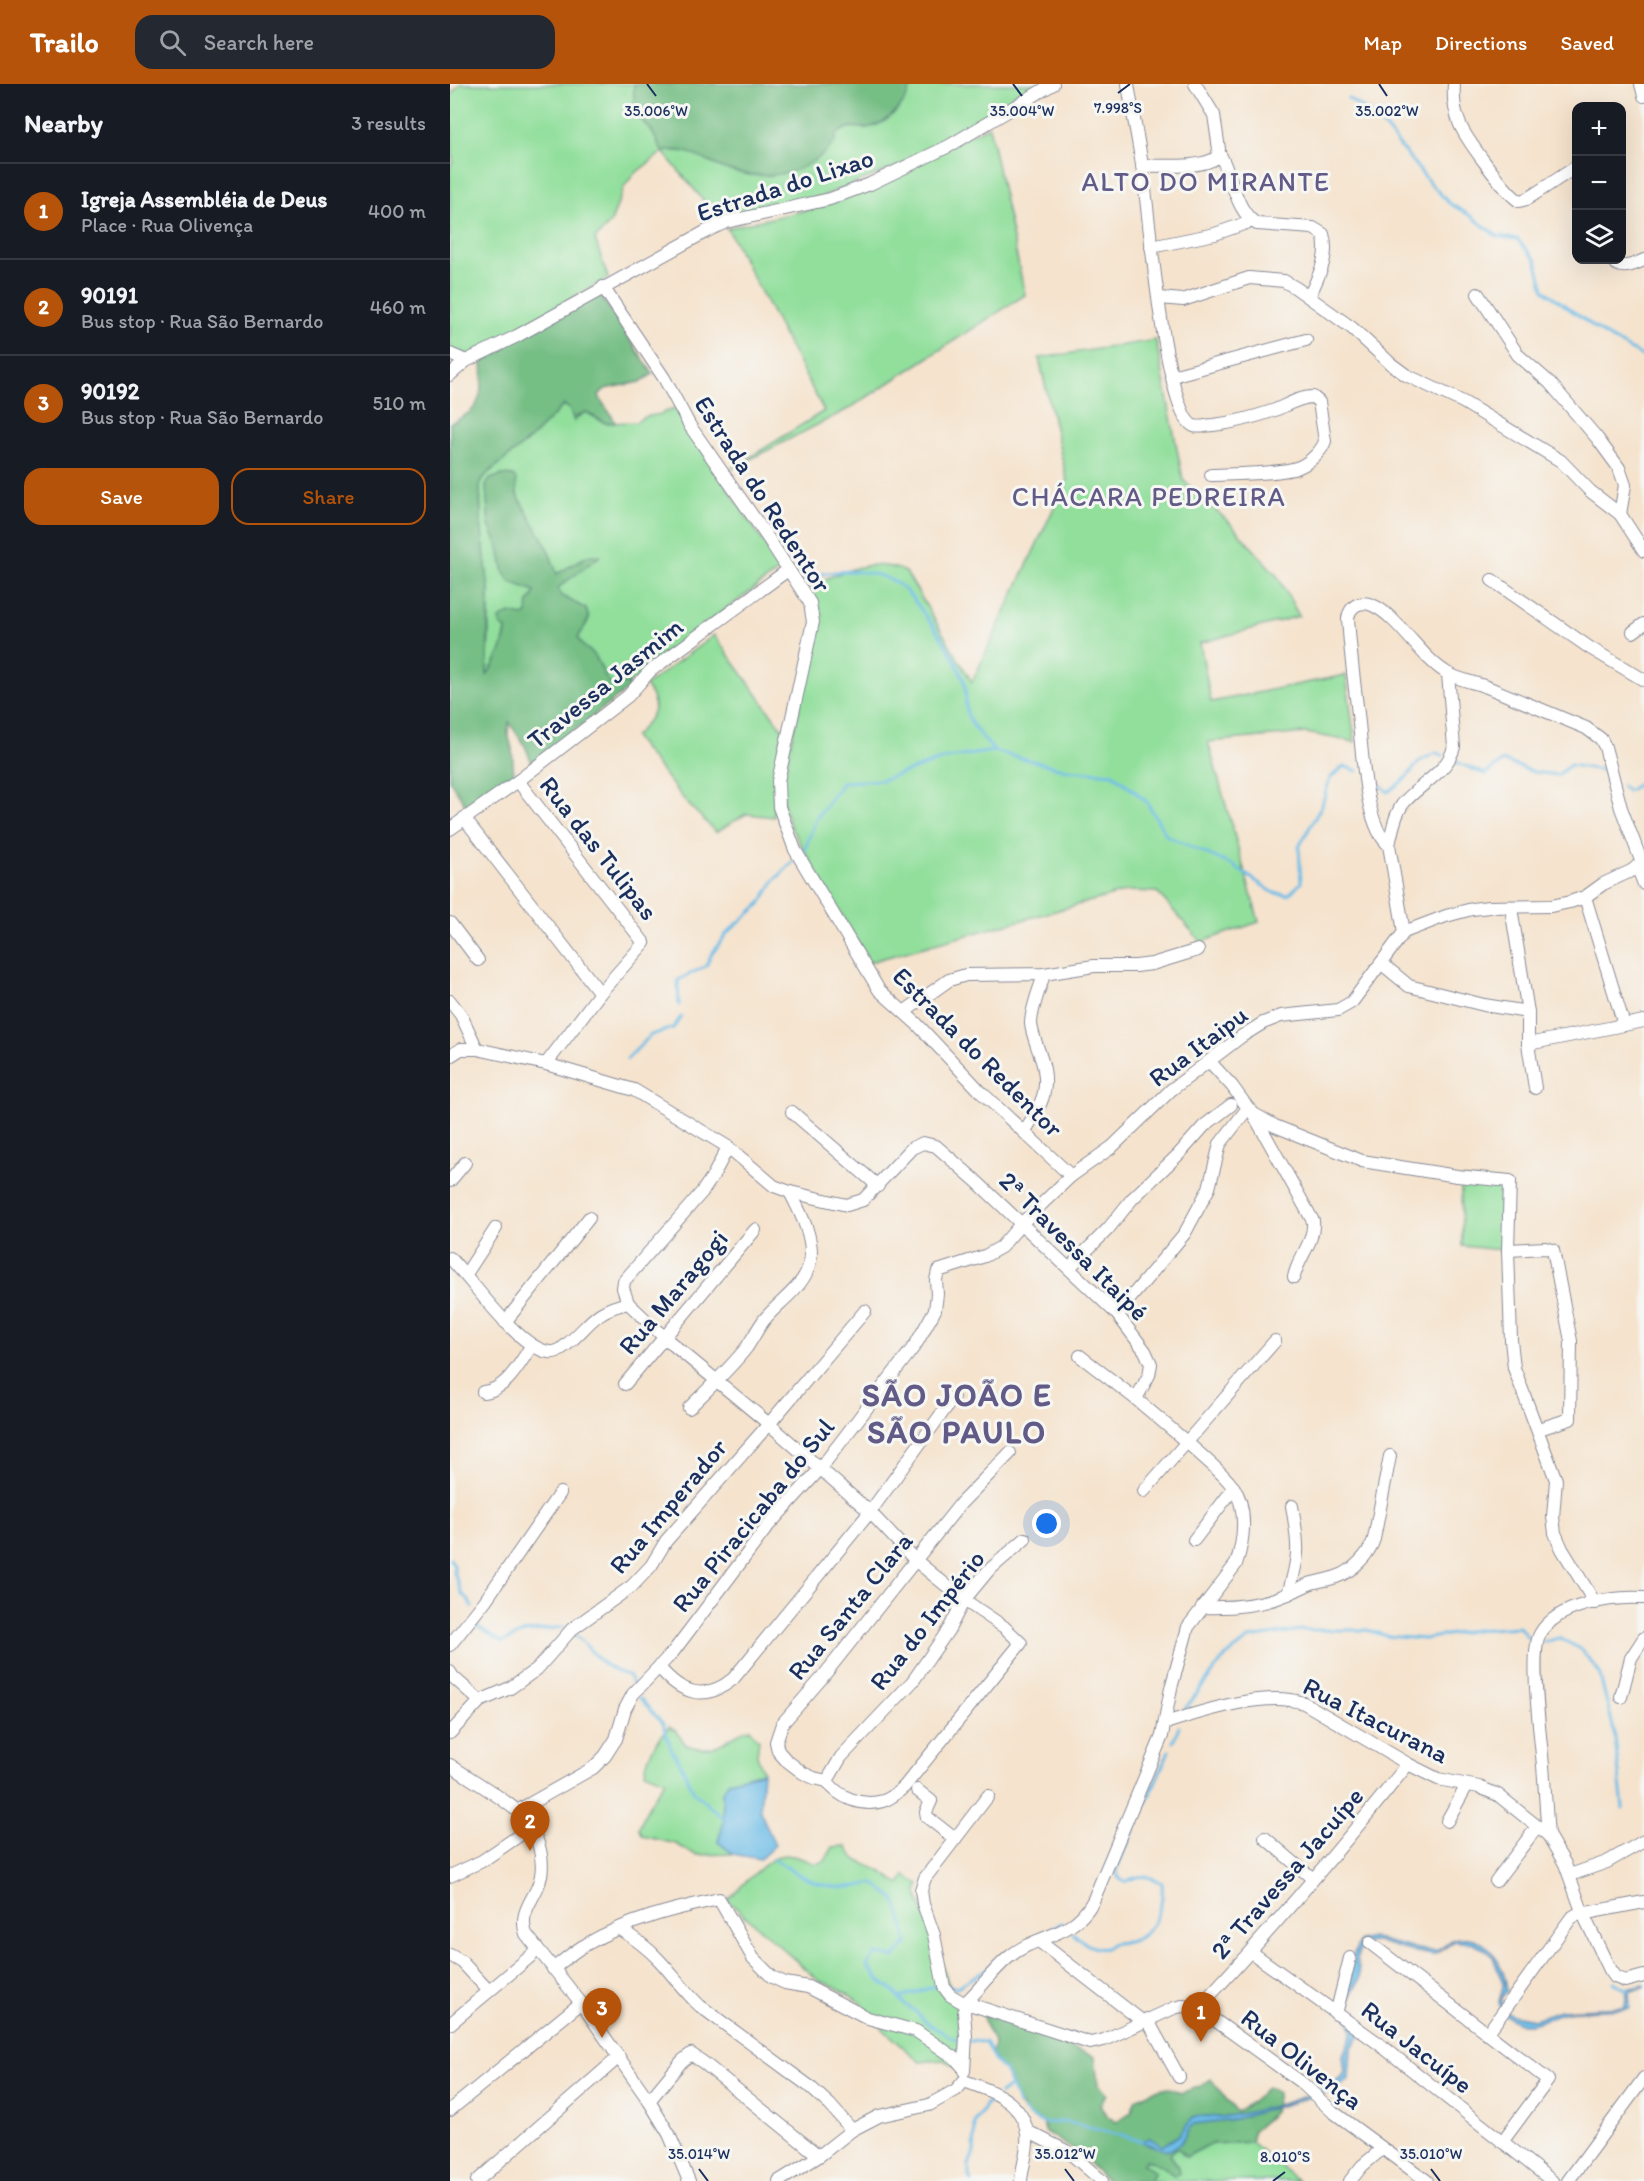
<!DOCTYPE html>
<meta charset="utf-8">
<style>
:root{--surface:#171b24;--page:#242831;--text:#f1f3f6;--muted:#9ea1a6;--line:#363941;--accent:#b45309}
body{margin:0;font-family:Itim,sans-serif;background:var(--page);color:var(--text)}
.controls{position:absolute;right:18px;top:18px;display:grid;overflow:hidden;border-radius:12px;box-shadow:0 6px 24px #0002}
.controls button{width:54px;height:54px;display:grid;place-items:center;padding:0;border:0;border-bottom:2px solid var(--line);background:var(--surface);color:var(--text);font:30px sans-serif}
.you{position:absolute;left:597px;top:1440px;width:21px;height:21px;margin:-15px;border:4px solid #fff;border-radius:50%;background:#1a73e8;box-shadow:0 0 0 9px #1a73e833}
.badge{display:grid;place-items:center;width:39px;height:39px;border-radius:50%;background:var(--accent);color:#fff;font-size:20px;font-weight:700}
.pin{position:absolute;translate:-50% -50px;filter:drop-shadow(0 2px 3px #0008)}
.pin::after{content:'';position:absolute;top:32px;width:21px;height:18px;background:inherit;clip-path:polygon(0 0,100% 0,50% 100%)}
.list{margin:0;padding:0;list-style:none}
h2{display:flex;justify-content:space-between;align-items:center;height:78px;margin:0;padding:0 24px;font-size:26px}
h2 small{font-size:20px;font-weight:400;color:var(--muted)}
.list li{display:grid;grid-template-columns:39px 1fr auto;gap:18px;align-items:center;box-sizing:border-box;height:96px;padding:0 24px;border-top:2px solid var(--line)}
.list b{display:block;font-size:22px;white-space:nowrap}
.list p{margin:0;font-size:20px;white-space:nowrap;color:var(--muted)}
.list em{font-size:20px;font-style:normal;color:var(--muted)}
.actions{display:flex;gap:12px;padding:18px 24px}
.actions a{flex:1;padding:14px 0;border:2px solid var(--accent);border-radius:18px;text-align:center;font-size:21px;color:var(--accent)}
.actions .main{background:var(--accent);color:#fff}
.icon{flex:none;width:33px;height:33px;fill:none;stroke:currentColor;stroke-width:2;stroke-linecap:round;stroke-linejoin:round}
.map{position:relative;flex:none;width:1194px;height:2097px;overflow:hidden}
header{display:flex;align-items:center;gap:36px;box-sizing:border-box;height:84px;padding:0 30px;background:var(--accent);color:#fff}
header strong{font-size:28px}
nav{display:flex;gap:33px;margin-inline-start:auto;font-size:21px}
.search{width:420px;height:54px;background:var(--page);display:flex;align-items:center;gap:15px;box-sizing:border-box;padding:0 21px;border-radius:18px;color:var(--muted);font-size:22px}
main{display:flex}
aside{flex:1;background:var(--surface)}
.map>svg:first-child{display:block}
</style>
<header>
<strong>Trailo</strong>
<div class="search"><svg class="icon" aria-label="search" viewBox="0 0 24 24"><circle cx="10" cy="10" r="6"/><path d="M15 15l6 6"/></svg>Search here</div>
<nav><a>Map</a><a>Directions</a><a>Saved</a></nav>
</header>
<main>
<aside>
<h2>Nearby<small>3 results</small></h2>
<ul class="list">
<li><span class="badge">1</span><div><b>Igreja Assembléia de Deus</b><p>Place · Rua Olivença</p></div><em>400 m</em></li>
<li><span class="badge">2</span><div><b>90191</b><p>Bus stop · Rua São Bernardo</p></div><em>460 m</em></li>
<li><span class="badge">3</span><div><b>90192</b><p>Bus stop · Rua São Bernardo</p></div><em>510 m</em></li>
</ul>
<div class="actions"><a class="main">Save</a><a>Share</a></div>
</aside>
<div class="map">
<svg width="1194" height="2097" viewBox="0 0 1194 2097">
<rect width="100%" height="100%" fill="#f6f6f2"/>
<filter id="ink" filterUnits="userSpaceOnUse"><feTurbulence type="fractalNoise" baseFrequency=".0167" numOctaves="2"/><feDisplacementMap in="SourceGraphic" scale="12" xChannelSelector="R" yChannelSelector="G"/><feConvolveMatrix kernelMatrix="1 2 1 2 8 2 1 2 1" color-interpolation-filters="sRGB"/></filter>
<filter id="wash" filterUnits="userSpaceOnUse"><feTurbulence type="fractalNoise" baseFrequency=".008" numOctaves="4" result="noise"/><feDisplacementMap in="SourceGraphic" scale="24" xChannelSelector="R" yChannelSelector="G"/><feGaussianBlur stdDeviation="1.35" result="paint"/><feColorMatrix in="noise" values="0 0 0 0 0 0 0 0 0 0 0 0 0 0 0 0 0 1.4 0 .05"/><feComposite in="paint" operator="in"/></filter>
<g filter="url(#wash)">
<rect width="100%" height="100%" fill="#f5e3cd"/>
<g fill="#92df9c" stroke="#56877d" stroke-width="1.5">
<path d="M10,0H184V29L201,46L213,68C229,64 249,70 261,79L385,51C404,37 405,47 421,43C439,38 459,18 461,0H595L501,57L446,83L370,113L269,135L213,68L183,91L174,103L161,138L145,155L158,194L20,271L0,266V82L3,78L0,12Z"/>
<polygon points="539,42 575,211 400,324 281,385 374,327 277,144 374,122"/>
<path d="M706,256L733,396L782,441L828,493L849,532L750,559L761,618L896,591L905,658L856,649L758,658L809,838L751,858L707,808L678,807L419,878L341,744L334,724L333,701L339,667L369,538L367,522L359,502C392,488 421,472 456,488L522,598L617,396L589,274Z"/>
<path d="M114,321L119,325L124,336L136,328L155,339L186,338L194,333L211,330L225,324L331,485L194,585C184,601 178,600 160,599C153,592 151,581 145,572C138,563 134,567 128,554L139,535L136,525L112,512L107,504L149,472L107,490L97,463L67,411L63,392L53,391L41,395L36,402L39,441L49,464L54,489L85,507L82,514L78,518V529L56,545L52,565L37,592L39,554V507L31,439L30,399L37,390L81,354Z"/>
<path d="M264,551L333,646L324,706V733L296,730L266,748L237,719L184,653C200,636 214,624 195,602Z"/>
<polygon points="1011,1095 1059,1099 1051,1166 1012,1162"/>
<path d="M219,1643L227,1648L236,1661C273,1672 272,1652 300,1645L309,1656L307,1671L313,1688L280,1697L272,1708L274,1736L268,1758L283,1770L246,1771L226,1760L193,1752L189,1744L198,1723L215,1696L195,1688C198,1669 206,1658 219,1643Z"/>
<path d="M396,1762C406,1781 414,1778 430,1787C437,1791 443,1796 450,1801L455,1791L469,1801L467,1808L505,1919L510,1925L508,1985L494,1976L470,1978L434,1946L409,1917L386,1903L369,1897L277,1816C288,1806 317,1775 329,1772C341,1769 355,1776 366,1780L375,1777L383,1763Z"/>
<polygon points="801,2058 848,2097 696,2097 700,2095 693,2080 695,2076 713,2082 724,2092 729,2083 720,2071 724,2065 729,2065 736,2073 760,2060"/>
</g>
<g fill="#75be84" stroke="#487671" stroke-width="1.5">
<path d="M184,0H461C459,18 439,38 421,43C405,47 404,37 386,51L385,58C380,63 374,70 368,74C338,97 294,96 261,79C246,71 231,63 213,68L201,46L184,29Z"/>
<path d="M150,211L203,290L190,298L155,305L149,311C152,322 162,328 165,339H155L136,328L127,332L124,337L119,325L114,321L81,354L37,390L30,398L31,439L39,507L37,591C46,579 55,560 56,545L51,542L49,535L60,529L73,532L77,530L78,518L82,514L85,507L60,498L54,489L49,464L39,441L36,402L40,395L52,391L63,392L66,395L67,411L97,463L107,490L137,472L142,471L150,472L108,504L112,512L136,525L139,535L128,554C134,567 138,563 145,572C151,581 153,591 160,599L179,600L178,605L82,679L75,662L59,638L58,650L62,664L64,693L18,728L12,715L0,697V339C24,328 30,323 32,297C33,288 33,282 31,273Z"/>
<path d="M534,1930L645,1973L648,2000L657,2010L650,2021L656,2031L666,2038L681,2028L686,2015L702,2007L718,2003L731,2009L751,2002L761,1995L786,2028L802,2018L817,2003L828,2009L824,2028L804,2046L801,2058L760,2060L736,2073L729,2065L724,2066L720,2071L729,2083L730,2089L724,2092L713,2082L696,2076L693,2080L705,2088L700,2096L658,2097L622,2065L595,2047L593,2039L578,2031L568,2019L555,1987L548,1981L541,1968C549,1955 538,1952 535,1940C534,1937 534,1933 534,1930Z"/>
</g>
<g fill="#6cbce7" stroke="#4476a2" stroke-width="1.5">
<polygon points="313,1688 310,1727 325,1761 310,1775 283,1770 268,1758 274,1736 272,1708 279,1697"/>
<path d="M921,1854C938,1857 970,1868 985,1867C993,1866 997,1857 1005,1855C1036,1847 1055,1881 1057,1907L1051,1914L1052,1923L1062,1931L1085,1935L1110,1926L1175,1923L1177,1905L1194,1901V1903L1179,1908L1180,1923L1177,1925C1157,1926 1136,1926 1116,1928C1102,1930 1089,1941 1076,1940C1066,1940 1053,1931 1049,1922C1047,1915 1054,1908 1053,1900L1043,1873L1034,1865L1021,1859L1005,1857L984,1871C974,1870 962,1867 952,1865C939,1861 914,1849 908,1870C905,1880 912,1888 909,1896C907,1901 904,1904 902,1909C896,1924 904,1934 913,1946L901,1965L899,1995L885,2006L786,2035L744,2040C730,2050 742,2057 717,2067L689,2057L700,2054L712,2062L728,2052L743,2034C752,2030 761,2033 770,2033C798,2030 881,2011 895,1988L893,1971L903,1947L893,1922L903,1871L910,1857Z"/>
</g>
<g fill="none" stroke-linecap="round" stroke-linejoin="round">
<g stroke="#6cbce7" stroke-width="3">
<polyline points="898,14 928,35 979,98 999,119 1021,132 1047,152 1067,155 1086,176 1094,206 1155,251 1194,273"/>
<path d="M351,495C381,486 420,482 448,500C460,508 467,521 475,531C490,550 504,572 513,594C518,606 513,622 519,634C524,646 536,657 544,667"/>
<polyline points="1006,678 1035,690 1053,677 1084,688 1108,691 1120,681 1152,686 1156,689"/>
<polyline points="920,692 938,708 954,696 970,677 986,669 993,672"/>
<polyline points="1172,702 1178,707 1192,698 1194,694"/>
<polyline points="354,767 366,735 393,698 432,696 497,674 544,667 617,686 663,690 696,717 717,752 782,781 824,809 838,811 851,799 849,763 872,721 880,694 894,682 907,687"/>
<polyline points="229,921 228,896 256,882 261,871 277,849 310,820 324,797 343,778"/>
<polyline points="177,975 201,951 223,944 231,933"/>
<polyline points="0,1475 4,1481 4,1488 12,1510 18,1515 22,1523"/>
<polyline points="25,1541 52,1558 76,1548 114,1543"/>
<path d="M126,1551C145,1569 150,1584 178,1591L183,1600"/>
<polyline points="1094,1558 1109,1554 1131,1565 1149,1588 1164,1646 1173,1724"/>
<polyline points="190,1614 213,1640 222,1667 228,1675 244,1708 276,1737"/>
<polyline points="735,1625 774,1574 800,1554 851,1546 917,1546 937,1552 974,1555 1025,1546 1069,1543 1079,1555"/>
<polyline points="723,1658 729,1643"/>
<path d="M324,1775C360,1799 380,1810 423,1799L444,1814L452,1834L457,1859L445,1873L425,1870L417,1882L431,1898L446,1909L454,1920L464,1926L479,1941L513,1959"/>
<polyline points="596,1847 612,1839"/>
<path d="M623,1849C630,1857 644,1867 656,1864C659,1863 661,1860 664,1859C668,1858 673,1859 678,1858C704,1852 714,1823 712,1799C697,1790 689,1791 674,1798L668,1793L667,1784L719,1667"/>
<polyline points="1164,1898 1178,1907"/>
<polyline points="500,1902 506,1904 542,1881"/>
<polyline points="450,1914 488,1901"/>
<polyline points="519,1957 535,1958 544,1976 555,1987 569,2021"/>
<polyline points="550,2010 561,2002"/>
<polyline points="573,2026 578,2031 593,2039 617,2038 692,2057"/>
<polyline points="521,2097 519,2092 519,2081 524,2068 525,2039 535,2022 545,2014"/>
</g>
</g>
</g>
<g filter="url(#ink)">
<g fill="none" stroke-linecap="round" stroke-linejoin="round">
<g stroke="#888996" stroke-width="14">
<g id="minor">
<path d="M678,0C682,27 688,54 692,81C698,118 714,332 744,342C750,344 757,341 763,341C783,339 805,333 825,326C837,321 850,313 863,313L869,318L875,357C872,367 859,379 849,383C833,390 782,390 761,391"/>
<path d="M1004,0C1003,13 1004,25 1009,38C1014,53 1055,108 1069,117L1077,115L1126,83"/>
<polyline points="1191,0 1194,12"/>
<path d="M769,69C782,89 785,128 807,140L863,144L873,150C880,173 868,193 859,213"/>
<path d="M692,82C712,81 752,85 767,73L769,65L764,31L745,0"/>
<polyline points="701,163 765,150 802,137"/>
<path d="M1162,176C1170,187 1183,181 1194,176"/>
<polyline points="153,203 214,294 240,342 318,454 360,519 363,538 328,697 329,723 345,766 429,906 467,940 532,1009 621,1092"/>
<polyline points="1028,210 1068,271 1100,299 1147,354 1169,384 1175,401 1170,430"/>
<polyline points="709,214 733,216 799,194 834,197 846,204 902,244 941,280 956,291 1013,318 1111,377 1140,407 1170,430 1194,467"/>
<polyline points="0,270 16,277"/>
<polyline points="0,291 16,277 67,252 257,147 276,138 380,115 420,100 499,62 603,0"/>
<polyline points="722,292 856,256"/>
<polyline points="1042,496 1140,564 1194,596"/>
<polyline points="1183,548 1194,540"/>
<polyline points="68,697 194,859 150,909 96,980"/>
<polyline points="14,734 150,909"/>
<polyline points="0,745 68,697 178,612 200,587 338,486"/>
<path d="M939,761C942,748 944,733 952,721C968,700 997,690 1004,663L998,590"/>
<polyline points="1187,782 1194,800"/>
<polyline points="1135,813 1174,941"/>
<polyline points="1061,824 1078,928 1078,960 1085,1004"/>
<polyline points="0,839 28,876"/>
<path d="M954,848L939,761C914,742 912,660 908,630C904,598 900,566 898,534C900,522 910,516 922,521C947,531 971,574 997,589C1009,596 1024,598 1037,603C1070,617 1103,630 1136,644L1151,655L1155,663L1171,724L1192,779"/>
<polyline points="931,879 959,902 1034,921 1078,928"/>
<polyline points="0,917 11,931 27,965"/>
<polyline points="454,928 499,896 516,891 594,890 644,882 686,882 702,880 748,866"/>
<polyline points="1078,960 1194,937"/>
<path d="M0,972L11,965H27L96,980L184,1006L278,1063L324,1102L340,1108L388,1119L397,1121L413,1116L462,1064L473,1059L486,1062L525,1096L667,1230L695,1267L701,1280L699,1291L686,1315C707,1333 729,1351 750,1370C761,1380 774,1390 783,1403C798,1424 794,1457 786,1480L738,1543L721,1604L712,1652L643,1817C622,1855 588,1849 559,1873C543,1886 531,1904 516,1918"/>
<polyline points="798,1024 804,1030 825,1042 912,1077 1007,1092 1060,1097 1058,1166 1061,1256 1064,1284 1106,1396 1103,1433 1105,1449 1112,1465 1145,1519"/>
<polyline points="342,1028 428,1102"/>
<path d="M804,1031L863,1137C865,1158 848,1173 844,1193"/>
<path d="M574,1048C592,1020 602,1004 590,971C587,961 582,950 581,940C581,924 590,905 594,890"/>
<path d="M278,1063L263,1092L252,1108L174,1197L173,1204L178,1219L215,1254L319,1340L420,1428L465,1476L514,1516L554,1543L571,1559L454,1703C448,1708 441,1715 433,1717C412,1723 389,1714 377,1697L391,1673L463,1597L499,1545L514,1516L538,1487L575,1455"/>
<polyline points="0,1097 15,1079"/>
<polyline points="1058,1166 1095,1164 1103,1166 1121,1257 1120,1335 1089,1345"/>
<path d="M0,1174C23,1197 68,1264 99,1268C106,1269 109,1266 115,1262C141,1241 142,1227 178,1219"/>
<polyline points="619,1184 658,1145 682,1115 729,1070 754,1042 781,1021"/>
<polyline points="16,1190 46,1144"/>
<polyline points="667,1230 735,1149 759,1104 770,1060 798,1024 782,1002 760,978"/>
<polyline points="55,1238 139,1134"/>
<polyline points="630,1272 686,1315"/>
<polyline points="175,1300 305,1146"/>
<path d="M33,1308C57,1306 69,1280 82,1261"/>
<path d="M239,1324C259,1304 280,1285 297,1263C303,1254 308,1244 314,1236C329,1217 355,1203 360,1178C365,1155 350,1128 340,1108"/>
<polyline points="694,1407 825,1257"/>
<polyline points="744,1456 784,1404"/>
<path d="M838,1510C850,1471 849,1462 842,1422"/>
<path d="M752,1523C781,1524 811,1522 838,1510C845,1507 852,1503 859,1500C868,1497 877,1496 886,1493C902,1488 919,1471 924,1455L940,1372"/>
<polyline points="0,1561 35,1517 110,1409"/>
<path d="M209,1583C231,1610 255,1618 283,1595L420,1428L503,1314"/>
<polyline points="0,1588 3,1593 30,1617"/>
<polyline points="1171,1613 1181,1574 1194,1554"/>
<path d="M715,1639C754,1627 815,1606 854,1619L958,1680L988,1695L1029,1703L1048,1711L1098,1751L1115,1780L1133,1830L1160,1886L1165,1893L1175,1897L1194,1892"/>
<polyline points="0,1649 30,1617 60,1604 87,1585 122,1545 182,1502 201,1482 216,1457 319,1340 415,1227"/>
<path d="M0,1681C22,1696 46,1709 66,1726C87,1743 98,1777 88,1802C81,1819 69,1830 76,1850L131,1919L199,2017L219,2050L239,2097"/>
<polyline points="377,1697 364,1694 353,1689 336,1676 328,1667 326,1658 332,1640 371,1595 511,1419 560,1369"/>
<polyline points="467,1706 481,1717 476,1728 477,1733 505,1755"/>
<polyline points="538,1712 475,1794 471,1806 473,1820 484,1851 494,1903 500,1911 510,1917 640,1959 654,1956 724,1924 732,1922 748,1924 852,1999 882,2027 977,2097"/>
<polyline points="67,1727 143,1684 155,1672 166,1655 175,1625 183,1610 223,1568 318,1442 370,1385 466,1260 485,1226 487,1210 486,1196 488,1187 535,1172 551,1163 571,1140 621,1092 662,1063 721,1006 792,952 813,939 831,932 888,926 902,918 954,848 996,832 1022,825 1039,823 1101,822 1120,818 1135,813 1153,800 1181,787 1194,778"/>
<polyline points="997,1737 1017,1701"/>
<path d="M1098,1751C1096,1728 1095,1705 1093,1682C1091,1657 1079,1569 1090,1550C1107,1520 1162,1512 1194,1514"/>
<polyline points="815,1754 863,1795"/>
<polyline points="1120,1791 1157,1778 1194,1757"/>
<polyline points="0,1792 32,1777 80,1744"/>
<polyline points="1046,1797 1087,1743"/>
<path d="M168,1844C183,1853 197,1863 209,1876C223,1891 235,1908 250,1922L359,2002L380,2021L402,2046"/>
<polyline points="590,1858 692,1937"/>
<polyline points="920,1859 1098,1996 1052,2058"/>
<polyline points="801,1868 928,1959 1102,2097"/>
<polyline points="0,1871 12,1878 39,1907"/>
<path d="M103,1885C114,1876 125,1866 137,1860C178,1836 223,1825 269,1815L303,1874L322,1893L335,1899L358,1903L418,1934L466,1947L505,1974L514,1984"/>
<path d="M748,1924C822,1846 891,1764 958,1680"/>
<polyline points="886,1930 900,1874"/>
<polyline points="697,1935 729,1993"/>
<polyline points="0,1940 88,1866"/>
<polyline points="1037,1950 1121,1834 1126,1831 1194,1818"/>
<polyline points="514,1987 516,1952 514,1929 516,1918"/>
<path d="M514,1997C540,2006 573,2017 577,2049C579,2065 572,2082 571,2097"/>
<polyline points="199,2017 232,1977 241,1970 254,1979 369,2072"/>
<polyline points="0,2026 131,1919"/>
<polyline points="577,2047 620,2069 652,2097"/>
<polyline points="27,2097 169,1973"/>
<polyline points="329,2097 369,2072 402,2046 429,2032 479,2021 506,2006 514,1997"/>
<polyline points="900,2097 912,2082 932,2065"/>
<polyline points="1118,2097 1194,1994"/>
</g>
</g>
<use href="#minor" stroke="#fff" stroke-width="12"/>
</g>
</g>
<path fill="none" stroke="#1b2f5e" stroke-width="2" d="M197,0L206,12M563,0L572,12M929,0L937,12M668,9L680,0M249,2085L258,2097M615,2085L624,2097M981,2085L990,2097M823,2097L835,2088"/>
<g text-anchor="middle" stroke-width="6" stroke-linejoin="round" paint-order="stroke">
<g font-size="26" fill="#1b2f5e" stroke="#f6f6f2">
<text transform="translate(335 101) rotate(-18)" y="9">Estrada do Lixao</text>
<text transform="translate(313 410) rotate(57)" y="9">Estrada do Redentor</text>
<text transform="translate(155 599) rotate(-39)" y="9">Travessa Jasmim</text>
<text transform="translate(149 764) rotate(52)" y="9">Rua das Tulipas</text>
<text transform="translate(748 962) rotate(-37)" y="9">Rua Itaipu</text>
<text transform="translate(528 968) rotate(45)" y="9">Estrada do Redentor</text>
<text transform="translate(624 1162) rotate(45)" y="9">2ª Travessa Itaipé</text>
<text transform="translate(223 1208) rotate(-50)" y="9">Rua Maragogi</text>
<text transform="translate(218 1422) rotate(-50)" y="9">Rua Imperador</text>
<text transform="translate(303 1431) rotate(-51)" y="9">Rua Piracicaba do Sul</text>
<text transform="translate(400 1522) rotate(-51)" y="9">Rua Santa Clara</text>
<text transform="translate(477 1536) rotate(-52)" y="9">Rua do Império</text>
<text transform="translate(926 1636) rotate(27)" y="9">Rua Itacurana</text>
<text transform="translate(837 1789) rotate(-49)" y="9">2ª Travessa Jacuípe</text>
<text transform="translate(967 1963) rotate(38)" y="9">Rua Jacuípe</text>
<text transform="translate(852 1975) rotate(38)" y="9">Rua Olivença</text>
</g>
<g font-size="27" letter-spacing="1.5" fill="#625b88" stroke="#f6f6f2">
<text x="756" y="107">ALTO DO MIRANTE</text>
<text x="699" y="422">CHÁCARA PEDREIRA</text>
</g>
<g font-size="32" font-weight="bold" letter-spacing="1.5" fill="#625b88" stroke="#f6f6f2">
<text x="507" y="1322">SÃO JOÃO E<tspan x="507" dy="37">SÃO PAULO</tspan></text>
</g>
</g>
<g font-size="15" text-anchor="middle" fill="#1b2f5e" stroke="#f6f6f2" stroke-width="6" stroke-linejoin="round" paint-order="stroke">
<text x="668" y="29">7.998°S</text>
<text x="206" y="32">35.006°W</text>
<text x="572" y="32">35.004°W</text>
<text x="937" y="32">35.002°W</text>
<text x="249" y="2075">35.014°W</text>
<text x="615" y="2075">35.012°W</text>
<text x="981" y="2075">35.010°W</text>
<text x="835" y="2078">8.010°S</text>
</g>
</svg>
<div class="controls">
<button>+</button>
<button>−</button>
<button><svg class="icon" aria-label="layers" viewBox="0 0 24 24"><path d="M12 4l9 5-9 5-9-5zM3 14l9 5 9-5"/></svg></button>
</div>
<div class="you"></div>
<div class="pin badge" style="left:751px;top:1958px">1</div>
<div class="pin badge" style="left:80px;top:1767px">2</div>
<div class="pin badge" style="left:152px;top:1954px">3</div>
</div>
</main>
